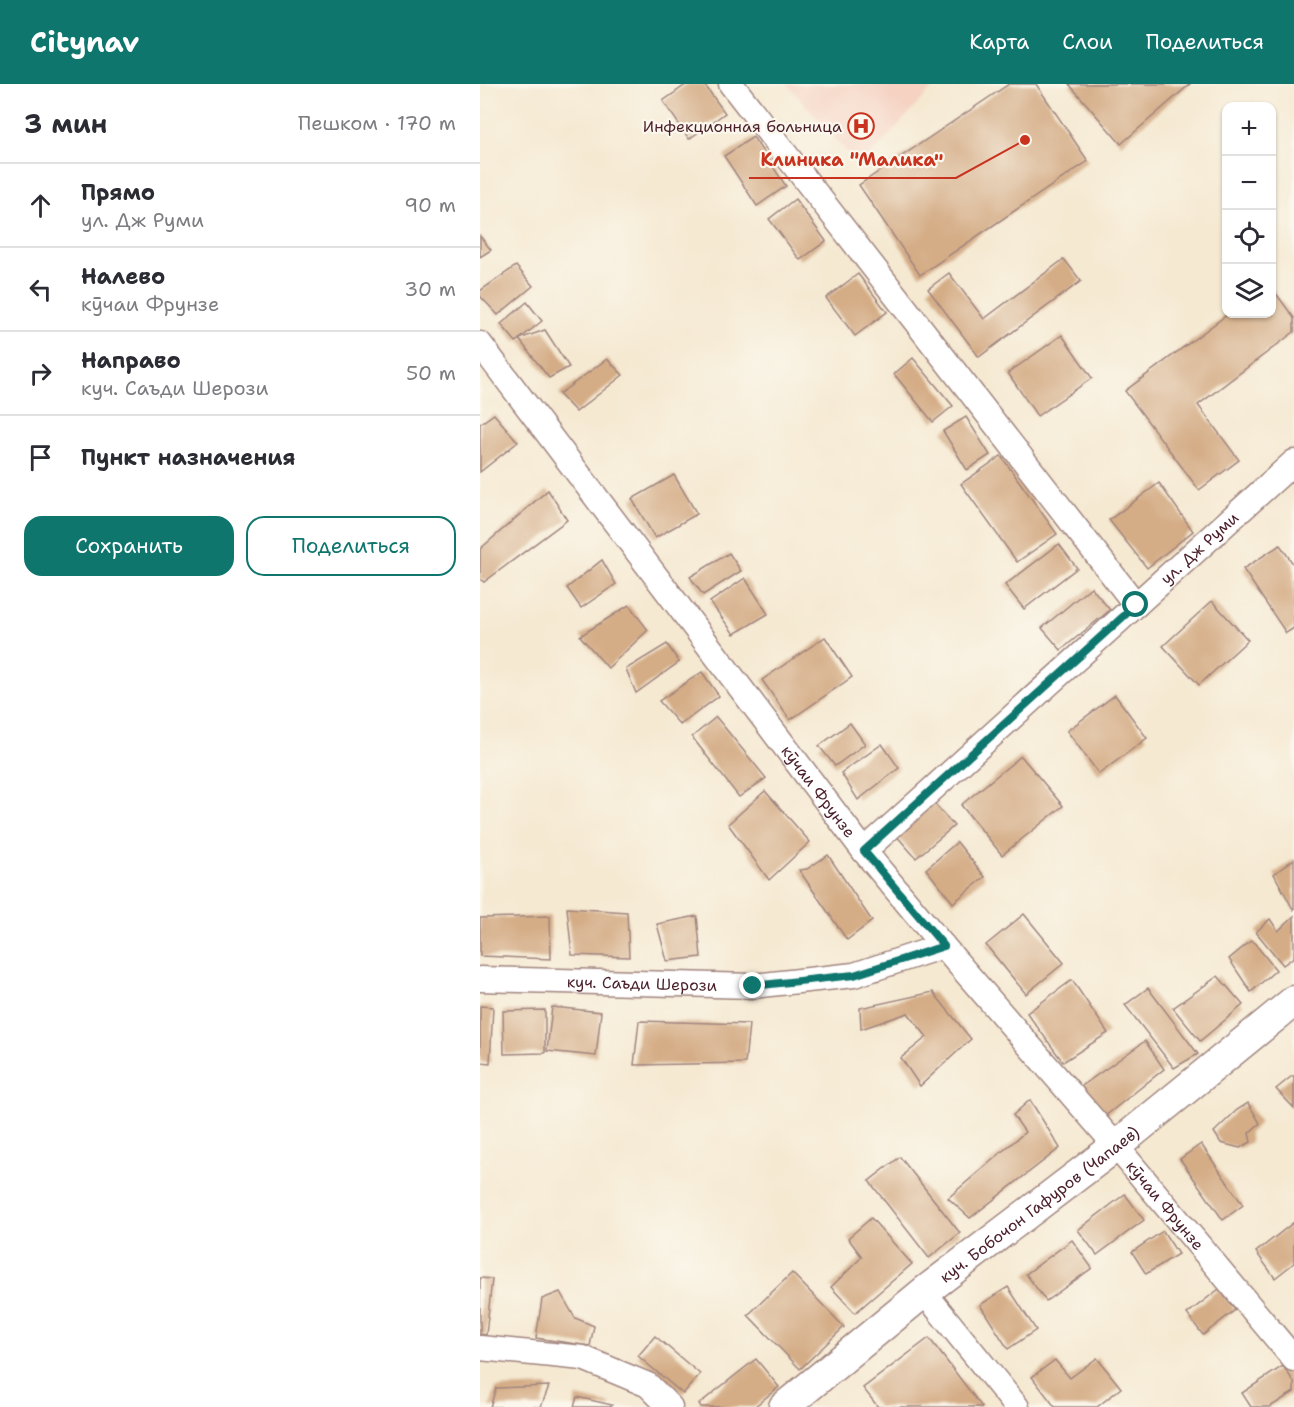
<!DOCTYPE html>
<html lang="ru">
<meta charset="utf-8">
<style>
:root{--surface:#fff;--page:#f2f2f3;--text:#2b2b33;--muted:#7c7c81;--line:#e1e1e2;--accent:#0f766e}
body{margin:0;font-family:"Shantell Sans",sans-serif;background:var(--page);color:var(--text)}
.controls{position:absolute;right:18px;top:18px;display:grid;overflow:hidden;border-radius:12px;box-shadow:0 2px 4px #0004}
.controls button{width:54px;height:54px;display:grid;place-items:center;padding:0;border:0;border-bottom:2px solid var(--line);background:var(--surface);color:var(--text);font:30px sans-serif}
.stop{position:absolute;width:18px;height:18px;margin:-14px;border:4px solid #0f766e;border-radius:50%;background:#fff}
.stop.end{background:#0f766e;border-color:#fff;box-shadow:0 2px 6px #0008}
.list{margin:0;padding:0;list-style:none}
h2{display:flex;justify-content:space-between;align-items:center;height:78px;margin:0;padding:0 24px;font-size:26px}
h2 small{font-size:20px;font-weight:400;color:var(--muted)}
.list li{display:grid;grid-template-columns:39px 1fr auto;gap:18px;align-items:center;box-sizing:border-box;height:84px;padding:0 24px;border-top:2px solid var(--line)}
.list b{display:block;font-size:22px;white-space:nowrap}
.list p{margin:0;font-size:20px;white-space:nowrap;color:var(--muted)}
.list em{font-size:20px;font-style:normal;color:var(--muted)}
.actions{display:flex;gap:12px;padding:18px 24px}
.actions a{flex:1;padding:14px 0;border:2px solid var(--accent);border-radius:18px;text-align:center;font-size:21px;color:var(--accent)}
.actions .main{background:var(--accent);color:#fff}
.icon{flex:none;width:33px;height:33px;fill:none;stroke:currentColor;stroke-width:2;stroke-linecap:round;stroke-linejoin:round}
.map{position:relative;flex:none;width:814px;height:1323px;overflow:hidden}
header{display:flex;align-items:center;gap:36px;box-sizing:border-box;height:84px;padding:0 30px;background:var(--accent);color:#fff}
header strong{font-size:28px}
nav{display:flex;gap:33px;margin-inline-start:auto;font-size:21px}
main{display:flex}
aside{flex:1;background:var(--surface)}
.map>svg:first-child{display:block}
</style>
<header>
<strong>Citynav</strong>
<nav><a>Карта</a><a>Слои</a><a>Поделиться</a></nav>
</header>
<main>
<aside>
<h2>3 мин<small>Пешком · 170 m</small></h2>
<ul class="list">
<li><svg class="icon" aria-label="ahead" viewBox="0 0 24 24"><path d="M12 20V5M6 11l6-6 6 6"/></svg><div><b>Прямо</b><p>ул. Дж Руми</p></div><em>90 m</em></li>
<li><svg class="icon" aria-label="left" viewBox="0 0 24 24"><path d="M17 20v-9H6M10 6l-5 5 5 5"/></svg><div><b>Налево</b><p>кӯчаи Фрунзе</p></div><em>30 m</em></li>
<li><svg class="icon" aria-label="right" viewBox="0 0 24 24"><path d="M7 20v-9h11M14 6l5 5-5 5"/></svg><div><b>Направо</b><p>куч. Саъди Шерози</p></div><em>50 m</em></li>
<li><svg class="icon" aria-label="arrive" viewBox="0 0 24 24"><path d="M6 21V4h12l-3 4 3 4H6"/></svg><div><b>Пункт назначения</b></div></li>
</ul>
<div class="actions"><a class="main">Сохранить</a><a>Поделиться</a></div>
</aside>
<div class="map">
<svg width="814" height="1323" viewBox="0 0 814 1323">
<rect width="100%" height="100%" fill="#fbf7ec"/>
<filter id="ink" filterUnits="userSpaceOnUse"><feTurbulence type="fractalNoise" baseFrequency=".0167" numOctaves="2"/><feDisplacementMap in="SourceGraphic" scale="12" xChannelSelector="R" yChannelSelector="G"/><feConvolveMatrix kernelMatrix="1 2 1 2 8 2 1 2 1" color-interpolation-filters="sRGB"/></filter>
<filter id="wash" filterUnits="userSpaceOnUse"><feTurbulence type="fractalNoise" baseFrequency=".008" numOctaves="4" result="noise"/><feDisplacementMap in="SourceGraphic" scale="24" xChannelSelector="R" yChannelSelector="G"/><feGaussianBlur stdDeviation="1.35" result="paint"/><feColorMatrix in="noise" values="0 0 0 0 0 0 0 0 0 0 0 0 0 0 0 0 0 1.4 0 .05"/><feComposite in="paint" operator="in"/></filter>
<g filter="url(#wash)">
<rect width="100%" height="100%" fill="#f5e9d2"/>
<polygon fill="#f5d2c2" points="307,0 456,0 380,83"/>
<g id="blocks">
<g fill="#d4ac85">
<polygon points="207,0 224,0 245,29 209,55 183,17"/>
<polygon points="529,0 556,0 608,77 440,191 379,101"/>
<polygon points="589,0 710,0 641,60"/>
<polygon points="273,53 306,102 277,122 244,72"/>
<polygon points="315,115 346,157 320,176 289,135"/>
<polygon points="0,152 11,166 0,173"/>
<polygon points="584,175 601,197 499,273 448,205 469,189 504,235"/>
<polygon points="36,182 53,202 18,231 0,212 0,207"/>
<polygon points="378,190 407,228 375,252 346,214"/>
<polygon points="792,204 814,234 814,248 718,321 759,376 719,406 645,307 748,230 792,230"/>
<polygon points="47,218 62,237 36,258 21,240"/>
<polygon points="65,246 89,283 69,294 39,255"/>
<polygon points="582,251 612,294 557,332 528,289"/>
<polygon points="433,274 473,322 453,338 414,290"/>
<polygon points="127,275 143,291 96,328 79,310"/>
<polygon points="14,330 38,358 0,388 0,340"/>
<polygon points="486,333 510,371 487,386 463,347"/>
<polygon points="521,372 577,450 537,478 481,400"/>
<polygon points="194,391 217,430 175,454 152,415"/>
<polygon points="679,399 713,447 667,484 629,436"/>
<polygon points="68,406 87,436 4,498 0,495 0,465"/>
<polygon points="579,460 597,484 544,525 525,501"/>
<polygon points="800,461 814,481 814,544 806,549 763,485"/>
<polygon points="249,469 261,487 223,511 210,493"/>
<polygon points="122,476 136,500 101,524 87,504"/>
<polygon points="265,494 288,530 254,550 230,518"/>
<polygon points="611,503 630,526 581,566 562,544"/>
<polygon points="732,517 768,556 719,601 683,562"/>
<polygon points="149,521 168,546 128,584 100,552"/>
<polygon points="345,553 372,593 310,636 282,596"/>
<polygon points="187,560 199,578 156,609 146,585"/>
<polygon points="222,588 239,612 200,641 179,617"/>
<polygon points="635,611 667,654 619,690 587,647"/>
<polygon points="236,633 286,694 259,713 212,653"/>
<polygon points="370,639 385,660 355,682 339,662"/>
<polygon points="402,660 419,684 378,716 361,689"/>
<polygon points="541,672 583,722 522,771 481,721"/>
<polygon points="285,707 330,758 289,796 248,740"/>
<polygon points="453,718 474,742 436,774 415,750"/>
<polygon points="477,758 505,793 473,819 446,785"/>
<polygon points="348,771 392,837 367,856 319,786 327,785"/>
<polygon points="814,775 814,827 794,790"/>
<polygon points="87,824 147,828 149,873 92,871"/>
<polygon points="544,830 584,879 546,910 506,861"/>
<polygon points="70,832 71,875 0,872 0,834"/>
<polygon points="217,832 221,873 187,877 177,840"/>
<polygon points="814,832 814,873 803,881 776,848 790,835 798,847"/>
<polygon points="772,856 796,886 771,908 749,875"/>
<polygon points="738,892 763,921 720,957 693,924"/>
<polygon points="592,896 628,949 583,978 547,929"/>
<polygon points="668,904 718,970 694,984 645,921"/>
<polygon points="453,908 491,955 440,1002 421,974 447,953 428,929 381,945 380,924"/>
<polygon points="0,922 13,923 10,979 0,978"/>
<polygon points="72,923 121,928 116,972 67,967"/>
<polygon points="65,926 65,969 24,970 23,927"/>
<polygon points="159,937 269,940 265,979 154,981"/>
<polygon points="665,957 684,985 619,1037 599,1004"/>
<polygon points="812,992 814,992 814,1024 796,1005"/>
<polygon points="550,1016 580,1064 490,1134 468,1114 545,1048 533,1031"/>
<polygon points="768,1019 780,1039 769,1049 771,1058 760,1064 741,1059 734,1048 757,1026"/>
<polygon points="721,1060 763,1121 743,1136 700,1075"/>
<polygon points="420,1073 480,1149 449,1174 389,1097"/>
<polygon points="645,1110 664,1136 617,1171 598,1146"/>
<polygon points="391,1134 432,1180 375,1229 351,1203 382,1173 368,1154"/>
<polygon points="814,1138 814,1179 795,1194 776,1168"/>
<polygon points="683,1147 698,1170 666,1190 652,1168"/>
<polygon points="592,1156 612,1184 566,1217 546,1190"/>
<polygon points="312,1189 364,1243 320,1285 268,1231"/>
<polygon points="0,1194 12,1195 6,1251 0,1250"/>
<polygon points="528,1203 556,1246 528,1265 500,1221"/>
<polygon points="739,1205 755,1226 723,1251 707,1230"/>
<polygon points="80,1208 95,1234 114,1242 110,1262 56,1254 62,1215"/>
<polygon points="175,1252 220,1290 203,1310 158,1272"/>
<polygon points="449,1254 502,1323 398,1323 383,1304"/>
<polygon points="617,1274 641,1304 617,1323 575,1323 552,1293 575,1276 590,1294"/>
<polygon points="276,1275 299,1303 274,1323 221,1323 219,1320"/>
<polygon points="803,1282 814,1298 814,1308 790,1323 771,1323 762,1309"/>
<polygon points="69,1302 61,1323 10,1323 16,1304"/>
<polygon points="97,1313 132,1321 131,1323 94,1323"/>
</g>
</g>
</g>
<g filter="url(#ink)">
<use href="#blocks" fill-opacity="0" stroke="#a0847e" stroke-width="1.5"/>
<g fill="none" stroke-linecap="round" stroke-linejoin="round">
<g stroke="#a0847e" stroke-width="27">
<g id="minor">
<polyline points="251,0 656,521"/>
<path id="s1" d="M0,260L384,767L463,862L636,1062L814,1275"/>
<path id="s2" d="M384,767L814,378"/>
<path id="s3" d="M0,895L273,902L374,891L463,862"/>
<polyline points="444,1208 537,1323"/>
<polyline points="0,1264 103,1274 168,1301 190,1323"/>
</g>
</g>
<g stroke="#a0847e" stroke-width="33">
<g id="tertiary">
<path id="s4" d="M304,1323L444,1208L636,1062L814,917"/>
</g>
</g>
<use href="#minor" stroke="#fff" stroke-width="24"/>
<use href="#tertiary" stroke="#fff" stroke-width="30"/>
</g>
</g>
<g fill="none" stroke-linecap="round" stroke-linejoin="round" filter="url(#ink)">
<polyline stroke="#0f766e" stroke-width="8" points="273,902 374,891 464,862 384,767 656,521"/>
</g>
<defs>
<g id="hospital-ring" transform="scale(1.35)"><circle r="9.5" fill="#fbf7ec" stroke="#c8321e" stroke-width="1.5"/><path d="M-5-5h3v3.5h4V-5h3V5h-3V1.5h-4V5h-3Z" fill="#c8321e"/></g>
</defs>
<g fill-rule="evenodd">
<use href="#hospital-ring" x="381" y="42"/>
</g>
<g text-anchor="middle" stroke-width="4.5" stroke-linejoin="round" paint-order="stroke">
<g font-size="16" fill="#4a1f2b" stroke="#fbf7ec" text-anchor="end">
<text x="362" y="48">Инфекционная больница</text>
</g>
<g font-size="16" fill="#4a1f2b" stroke="#fbf7ec">
<text dy="6" stroke="none"><textPath href="#s2" startOffset="452">ул. Дж Руми</textPath></text>
<text dy="6" stroke="none"><textPath href="#s1" startOffset="561">кӯчаи Фрунзе</textPath></text>
<text dy="6" stroke="none"><textPath href="#s3" startOffset="162">куч. Саъди Шерози</textPath></text>
<text dy="6" stroke="none"><textPath href="#s4" startOffset="326">куч. Бобочон Гафуров (Чапаев)</textPath></text>
<text dy="6" stroke="none"><textPath href="#s1" startOffset="1101">кӯчаи Фрунзе</textPath></text>
</g>
</g>
<path fill="none" stroke="#c8321e" stroke-width="2" d="M545 56L476 94H269"/>
<circle fill="#c8321e" stroke="#fbf7ec" stroke-width="2" cx="545" cy="56" r="6"/>
<g font-size="18" text-anchor="middle" font-weight="bold" fill="#c8321e" stroke="#fbf7ec" stroke-width="4.5" stroke-linejoin="round" paint-order="stroke">
<text x="372" y="82">Клиника "Малика"</text>
</g>
</svg>
<div class="controls">
<button>+</button>
<button>−</button>
<button><svg class="icon" aria-label="locate" viewBox="0 0 24 24"><circle cx="12" cy="12" r="6"/><path d="M12 2v4M12 18v4M2 12h4M18 12h4"/></svg></button>
<button><svg class="icon" aria-label="layers" viewBox="0 0 24 24"><path d="M12 4l9 5-9 5-9-5zM3 14l9 5 9-5"/></svg></button>
</div>
<div class="stop" style="left:656px;top:521px"></div>
<div class="stop end" style="left:273px;top:902px"></div>
</div>
</main>
